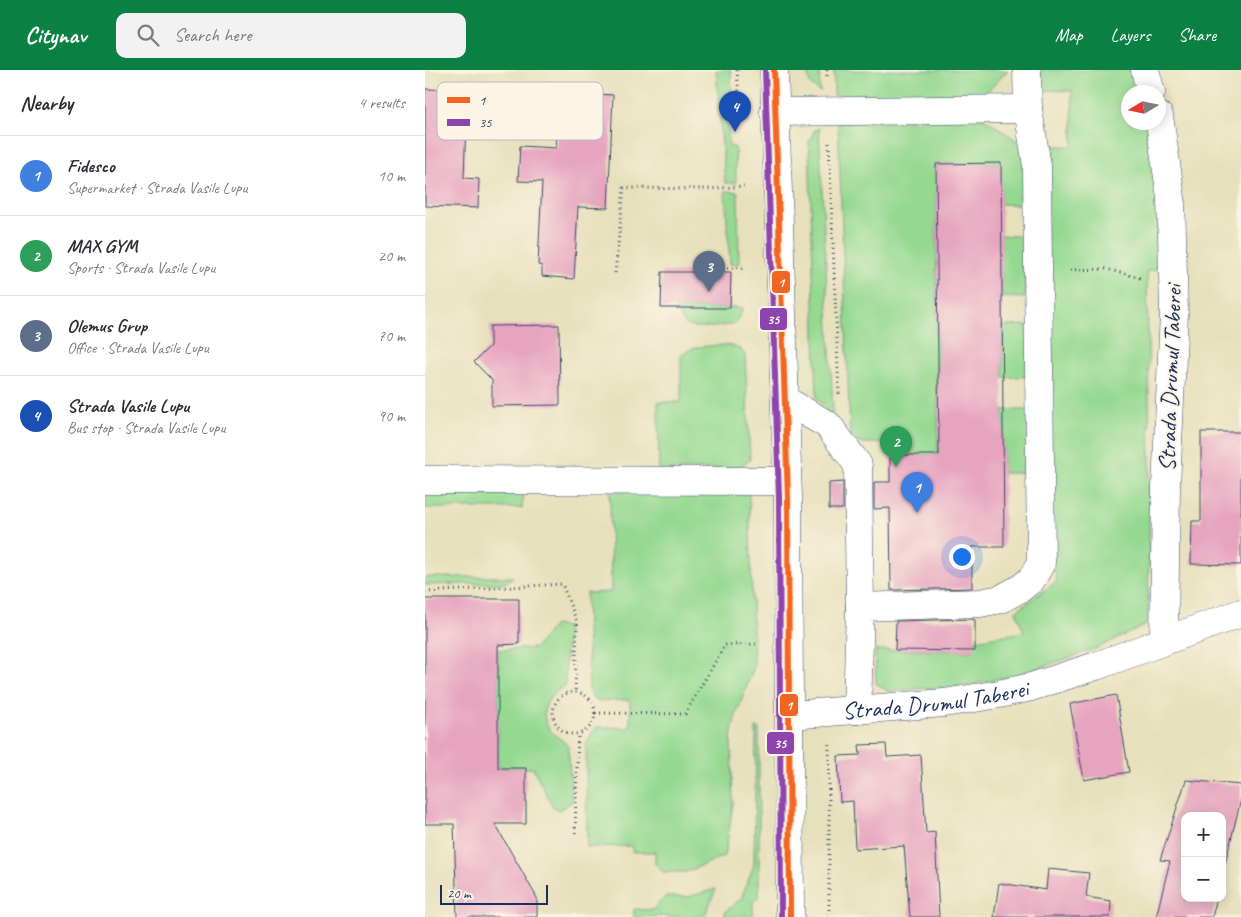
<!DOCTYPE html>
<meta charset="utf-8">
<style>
:root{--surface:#fff;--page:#f2f2f3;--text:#2b2b33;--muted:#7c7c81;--line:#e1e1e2;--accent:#0b8043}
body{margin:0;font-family:Caveat,sans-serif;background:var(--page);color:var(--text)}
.controls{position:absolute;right:15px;bottom:15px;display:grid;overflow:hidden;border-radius:10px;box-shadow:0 2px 12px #0003}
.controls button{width:45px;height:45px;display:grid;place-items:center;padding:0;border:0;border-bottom:1px solid var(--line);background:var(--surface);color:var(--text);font:25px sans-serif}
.compass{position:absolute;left:696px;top:15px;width:45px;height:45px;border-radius:50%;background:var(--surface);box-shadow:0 2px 12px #0003;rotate:260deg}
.scale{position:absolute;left:15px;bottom:12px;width:108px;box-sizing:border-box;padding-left:5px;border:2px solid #1b2f5e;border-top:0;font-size:14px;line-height:18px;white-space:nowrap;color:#1b2f5e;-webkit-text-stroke:4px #fcf5e5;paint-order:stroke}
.you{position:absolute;left:536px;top:486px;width:18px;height:18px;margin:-12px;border:4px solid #fff;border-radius:50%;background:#1a73e8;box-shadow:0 0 0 8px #1a73e833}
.badge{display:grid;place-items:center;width:32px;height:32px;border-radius:50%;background:var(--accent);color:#fff;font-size:16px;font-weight:700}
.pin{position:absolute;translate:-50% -41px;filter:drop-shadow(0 1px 2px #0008)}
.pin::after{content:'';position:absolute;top:26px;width:18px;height:15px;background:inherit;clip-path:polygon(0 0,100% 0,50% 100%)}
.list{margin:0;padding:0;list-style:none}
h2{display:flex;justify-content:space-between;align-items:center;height:65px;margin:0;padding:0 20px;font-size:21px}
h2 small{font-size:16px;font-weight:400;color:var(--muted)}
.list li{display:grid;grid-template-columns:32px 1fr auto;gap:15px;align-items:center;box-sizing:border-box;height:80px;padding:0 20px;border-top:1px solid var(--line)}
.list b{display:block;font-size:19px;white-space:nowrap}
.list p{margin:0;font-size:16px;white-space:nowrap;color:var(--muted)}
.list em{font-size:16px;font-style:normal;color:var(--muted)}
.icon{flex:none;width:28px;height:28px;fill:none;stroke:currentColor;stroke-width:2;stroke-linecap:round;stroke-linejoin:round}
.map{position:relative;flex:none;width:816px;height:847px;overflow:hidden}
header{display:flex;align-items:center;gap:30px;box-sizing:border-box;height:70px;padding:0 25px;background:var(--accent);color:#fff}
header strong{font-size:24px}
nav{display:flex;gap:28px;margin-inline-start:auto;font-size:18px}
.search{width:350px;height:45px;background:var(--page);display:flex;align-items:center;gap:12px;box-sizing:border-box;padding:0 18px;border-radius:10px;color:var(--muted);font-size:19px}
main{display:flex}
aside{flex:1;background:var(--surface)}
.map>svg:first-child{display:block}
</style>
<header>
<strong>Citynav</strong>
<div class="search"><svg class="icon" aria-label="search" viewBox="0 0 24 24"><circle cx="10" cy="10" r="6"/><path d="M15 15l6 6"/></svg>Search here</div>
<nav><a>Map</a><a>Layers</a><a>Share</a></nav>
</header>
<main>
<aside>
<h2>Nearby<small>4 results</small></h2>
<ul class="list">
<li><span class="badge" style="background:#3f7fe0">1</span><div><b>Fidesco</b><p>Supermarket · Strada Vasile Lupu</p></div><em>10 m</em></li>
<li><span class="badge" style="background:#2e9e5b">2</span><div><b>MAX GYM</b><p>Sports · Strada Vasile Lupu</p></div><em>20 m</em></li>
<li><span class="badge" style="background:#5c6f8a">3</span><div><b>Olemus Grup</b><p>Office · Strada Vasile Lupu</p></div><em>70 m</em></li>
<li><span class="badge" style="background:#1a4fb4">4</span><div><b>Strada Vasile Lupu</b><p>Bus stop · Strada Vasile Lupu</p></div><em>90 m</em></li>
</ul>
</aside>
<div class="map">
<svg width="816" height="847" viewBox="0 0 816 847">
<rect width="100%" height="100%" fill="#fcf5e5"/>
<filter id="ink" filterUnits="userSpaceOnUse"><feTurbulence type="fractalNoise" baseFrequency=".02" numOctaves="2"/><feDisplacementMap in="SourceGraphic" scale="10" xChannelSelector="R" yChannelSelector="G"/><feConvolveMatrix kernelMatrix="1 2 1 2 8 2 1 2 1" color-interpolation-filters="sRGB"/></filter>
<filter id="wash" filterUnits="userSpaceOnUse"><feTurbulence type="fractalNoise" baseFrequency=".0096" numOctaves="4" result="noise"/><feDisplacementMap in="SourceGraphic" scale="20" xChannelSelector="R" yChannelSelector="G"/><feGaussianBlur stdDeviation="1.12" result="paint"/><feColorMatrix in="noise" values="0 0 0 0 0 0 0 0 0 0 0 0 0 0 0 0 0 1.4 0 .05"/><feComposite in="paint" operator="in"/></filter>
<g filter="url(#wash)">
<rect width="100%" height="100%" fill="#e7e0bc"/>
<g fill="#95d991" stroke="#588478">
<polygon points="291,0 306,0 307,49 302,49 304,77 310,77 311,113 300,113"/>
<polygon points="381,0 394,0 395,22 385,14"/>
<polygon points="409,0 583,0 561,23 550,25 421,26 409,25"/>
<polygon points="611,0 714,0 721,22 704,22 704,52 730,53 737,199 722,201 725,395 723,554 670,579 599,603 540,616 462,621 451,613 450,580 549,581 550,570 599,562 591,541 632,511 627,490 620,76 648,76 647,21 612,20"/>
<polygon points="559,48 591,70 601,92 602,135 576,134 575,93 511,94 513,385 465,385 465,373 429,373 425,364 413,53"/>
<polygon points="394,58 408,340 406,345 392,328 384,72 389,61"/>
<polygon points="300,121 313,122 314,194 305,194"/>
<polygon points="576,165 601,167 600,228 577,227"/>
<path d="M251,238H318C316,242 315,249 311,252C304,257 273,259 264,256C257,254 254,244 251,238Z"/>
<polygon points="602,255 604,306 578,308 577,256"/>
<path d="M299,275C309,276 315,277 320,285L325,390L312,398L234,400L233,332H256V285C269,275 284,276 299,275Z"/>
<rect x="578" y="340" width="26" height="63"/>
<polygon points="185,421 324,424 329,597 310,648 306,668 308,734 301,779 299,786 261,802 238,802 230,794 230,782 207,782 207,776 162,777 161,674 170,657 205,658 205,630 172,631 168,628 164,621 161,523 186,522"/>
<polygon points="0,422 99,424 97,438 0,438"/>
<polygon points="0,507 88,507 80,513 0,515"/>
<path d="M129,555L142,557L140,616C123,624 112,643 125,660C130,667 138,669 143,676L147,732L134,740L128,737L108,698H73V580L110,578Z"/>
<polygon points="331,658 334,658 334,827 328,831 328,847 299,847 301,841 316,829 329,795"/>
<polygon points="291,819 279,847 209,847 209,839 227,840 240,827 263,827"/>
</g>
<g id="blocks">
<g fill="#e6a4bf">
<polygon points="0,19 71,21 70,52 41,51 39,108 54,109 53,138 0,136"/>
<polygon points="134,22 188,25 183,138 153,137 149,209 117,206 117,196 113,195 117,112 93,111 95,76 131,78"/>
<polygon points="576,93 579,477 547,477 547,518 466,520 465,438 449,439 449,412 465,412 465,385 514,385 511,94"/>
<polygon points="237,202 306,202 305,238 236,238"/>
<polygon points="134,255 135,335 67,336 67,310 49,292 65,276 65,256"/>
<polygon points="776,362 816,362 816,495 766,494 767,451 776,451"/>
<polygon points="418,412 418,439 404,439 404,413"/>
<polygon points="0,529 94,529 94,574 73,575 73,698 101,698 101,754 70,754 112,828 112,847 32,847 29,754 0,754"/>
<polygon points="547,549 550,550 550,581 470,580 471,551"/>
<polygon points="691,625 704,702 659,710 645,634"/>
<polygon points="461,674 462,687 496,685 501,763 510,762 514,847 485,847 479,776 430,779 428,731 415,732 413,686 435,685 434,675"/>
<polygon points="761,710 816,715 816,729 797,806 797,746 760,746 760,828 792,828 787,847 731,847 745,791 735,790"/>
<polygon points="623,799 664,803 661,827 686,831 685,847 569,847 574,813 621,820"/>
</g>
</g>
</g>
<g filter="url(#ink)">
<use href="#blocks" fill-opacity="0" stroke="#3a4a6c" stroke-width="1"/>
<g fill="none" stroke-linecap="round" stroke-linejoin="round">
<g stroke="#3a4a6c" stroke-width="29">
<g id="minor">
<polyline points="720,0 726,22"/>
<polyline points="349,42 603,39"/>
<polyline points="734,46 746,128 749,243 741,417 739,571"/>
<polyline points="360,330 403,355 433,395 435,537"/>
<polyline points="0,410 362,411"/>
<polyline points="432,640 435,537 555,533 576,529 596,518 607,509 616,493 612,96 603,39 602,0"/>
<path id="s1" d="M365,645L519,633L574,624L606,617L671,596L816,543"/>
</g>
</g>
<g stroke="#3a4a6c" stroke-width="29">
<polyline id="major" points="349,0 363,428 365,847"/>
</g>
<g stroke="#3a4a6c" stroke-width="3" stroke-dasharray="1 4" stroke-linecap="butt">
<polyline points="312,0 315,42"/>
<polyline points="402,0 402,9"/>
<polyline points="404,73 414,324"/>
<polyline points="645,200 681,199 715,208"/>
<polyline points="281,202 281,198 322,198"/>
<polyline points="190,203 199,118 285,119 319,116"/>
<polyline points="0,522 137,514 152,552 150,622"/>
<circle cx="149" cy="643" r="21"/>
<polyline points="170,643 260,644 300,575 331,574"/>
<polyline points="404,674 404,847"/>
<polyline points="150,763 153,664"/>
</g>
<use href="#minor" stroke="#fff" stroke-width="28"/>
<use href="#major" stroke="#fff" stroke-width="28"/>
<g stroke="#fcf5e5" stroke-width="10">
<polyline id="bus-1" points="349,0 363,428 365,847"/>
</g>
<g stroke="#fcf5e5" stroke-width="10">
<polyline id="bus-2" points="340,0 354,428 356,847"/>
</g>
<use href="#bus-1" stroke="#f26522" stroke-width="6"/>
<use href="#bus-2" stroke="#8e44ad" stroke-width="6"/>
</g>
</g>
<g text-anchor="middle" stroke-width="4" stroke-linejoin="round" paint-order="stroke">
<g font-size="24" fill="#1b2f5e" stroke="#fcf5e5">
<text transform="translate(745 308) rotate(-88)" y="8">Strada Drumul Taberei</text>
<text dy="8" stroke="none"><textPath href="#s1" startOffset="146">Strada Drumul Taberei</textPath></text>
</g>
</g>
<rect x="12" y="12" width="166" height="58" rx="8" fill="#fcf5e5" stroke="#b8babc" stroke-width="1"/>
<rect x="22" y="27" width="23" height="6" fill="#f26522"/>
<rect x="22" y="49" width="23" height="7" fill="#8e44ad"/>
<g font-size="14" fill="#1b2f5e">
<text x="54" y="35">1</text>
<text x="54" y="57">35</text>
</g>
<g stroke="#fcf5e5" stroke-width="2">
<rect x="346" y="200" width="20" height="24" rx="5" fill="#f26522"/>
<rect x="334" y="237" width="29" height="24" rx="5" fill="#8e44ad"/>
<rect x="354" y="623" width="20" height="24" rx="5" fill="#f26522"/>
<rect x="341" y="661" width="29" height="24" rx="5" fill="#8e44ad"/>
</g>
<g font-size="14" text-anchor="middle" font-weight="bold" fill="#fff">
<text x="356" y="217">1</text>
<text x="348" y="254">35</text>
<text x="364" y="640">1</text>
<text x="355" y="678">35</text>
</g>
</svg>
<div class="controls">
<button>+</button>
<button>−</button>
</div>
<svg class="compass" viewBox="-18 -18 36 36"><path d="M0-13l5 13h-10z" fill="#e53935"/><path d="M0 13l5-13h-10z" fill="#7c7c81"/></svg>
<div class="scale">20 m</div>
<div class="you"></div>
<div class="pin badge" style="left:492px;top:443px;background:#3f7fe0">1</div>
<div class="pin badge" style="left:471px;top:397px;background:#2e9e5b">2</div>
<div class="pin badge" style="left:284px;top:222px;background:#5c6f8a">3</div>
<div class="pin badge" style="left:310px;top:62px;background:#1a4fb4">4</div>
</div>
</main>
